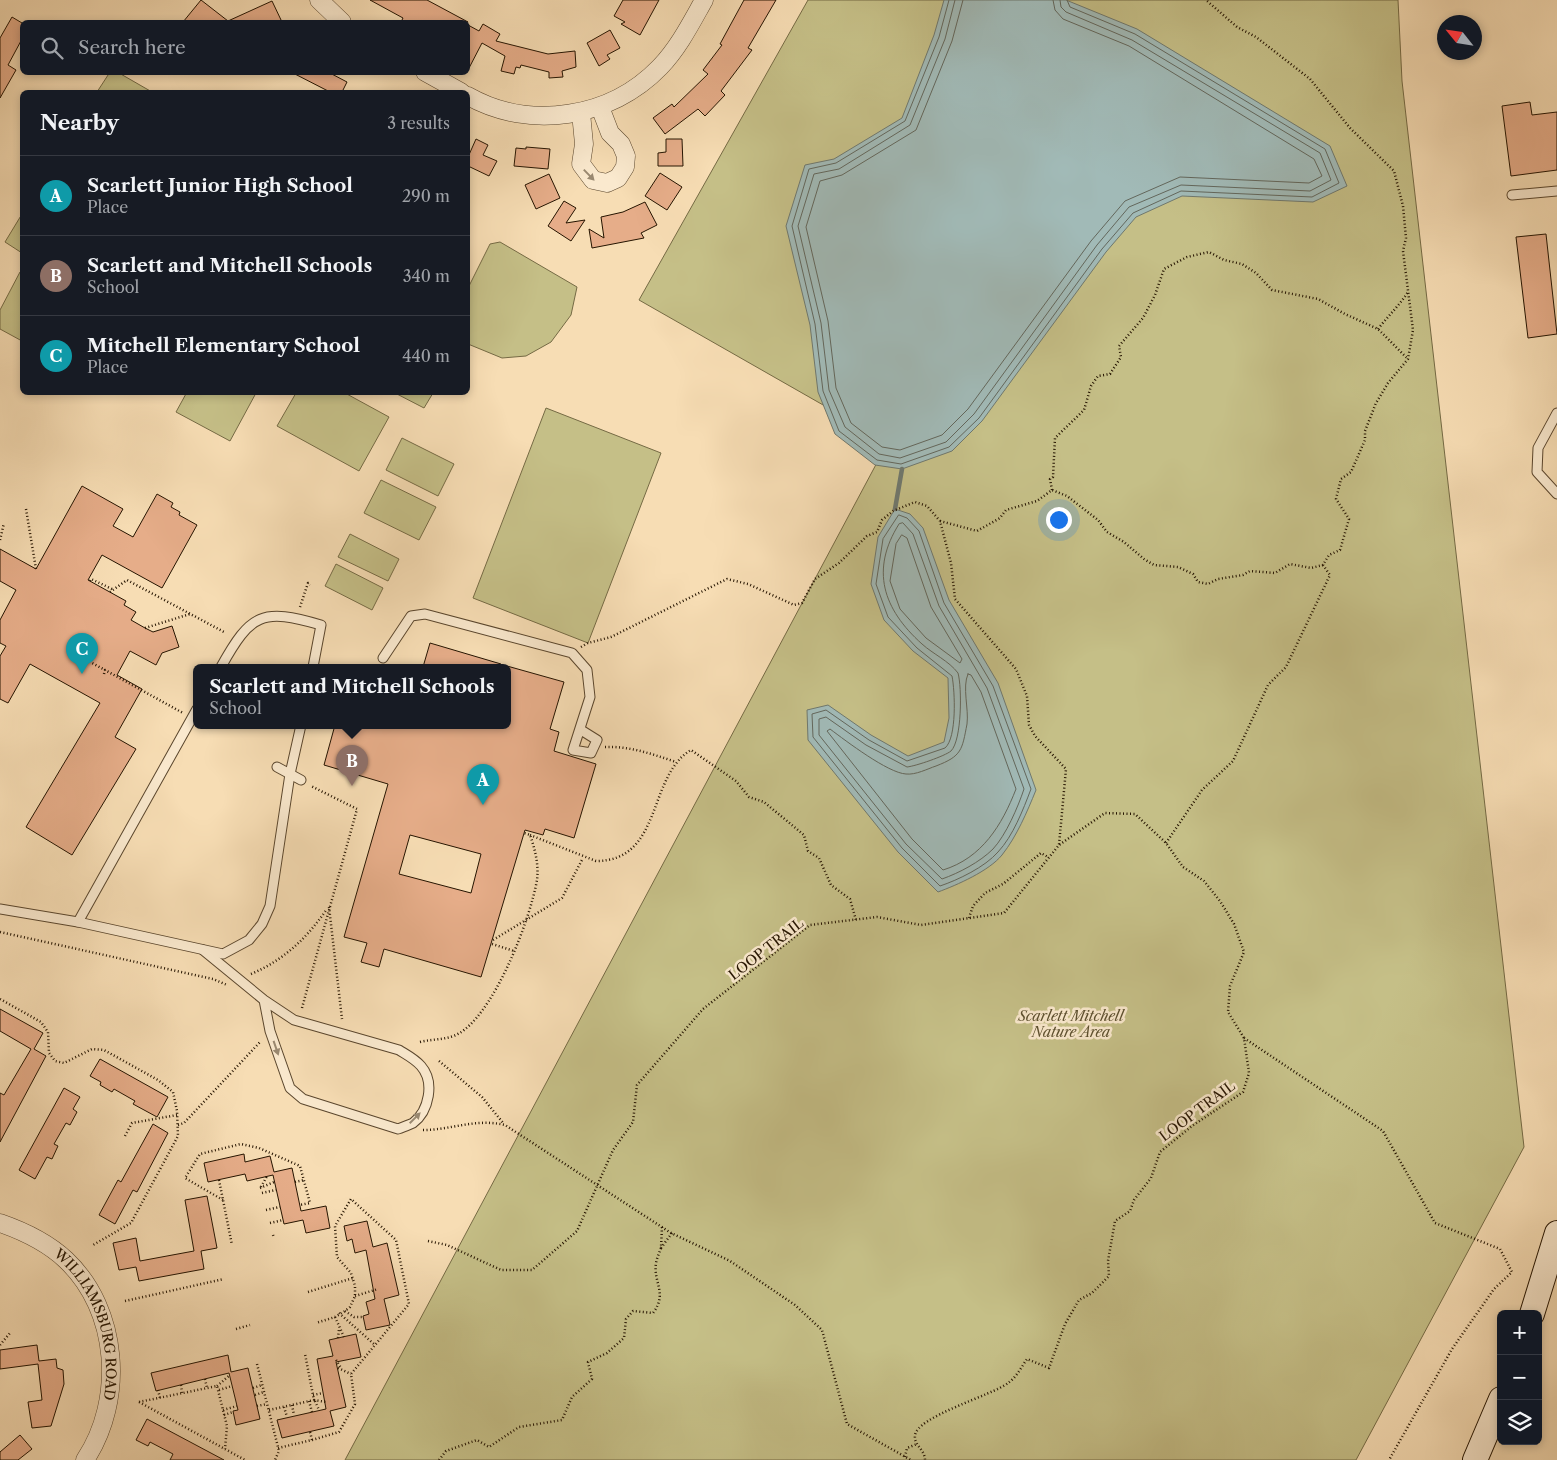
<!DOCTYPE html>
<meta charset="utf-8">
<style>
:root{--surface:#171b24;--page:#242831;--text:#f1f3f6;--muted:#9ea1a6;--line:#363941;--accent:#7c3aed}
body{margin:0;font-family:"Libre Caslon Text",serif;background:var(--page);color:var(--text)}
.controls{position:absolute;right:15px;bottom:15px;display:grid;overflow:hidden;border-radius:8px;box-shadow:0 2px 8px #0003}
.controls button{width:45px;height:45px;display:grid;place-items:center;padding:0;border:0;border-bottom:1px solid var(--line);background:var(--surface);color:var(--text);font:25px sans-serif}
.compass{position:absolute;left:1437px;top:15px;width:45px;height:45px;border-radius:50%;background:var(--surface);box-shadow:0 2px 8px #0003;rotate:300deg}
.you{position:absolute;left:1058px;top:519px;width:18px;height:18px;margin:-12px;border:4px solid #fff;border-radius:50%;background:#1a73e8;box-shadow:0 0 0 8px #1a73e833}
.badge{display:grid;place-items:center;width:32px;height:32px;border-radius:50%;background:var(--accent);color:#fff;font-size:16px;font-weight:700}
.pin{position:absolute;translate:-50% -41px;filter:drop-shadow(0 1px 2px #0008)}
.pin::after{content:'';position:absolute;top:26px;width:18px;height:15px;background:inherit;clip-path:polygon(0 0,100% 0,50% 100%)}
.popup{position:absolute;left:193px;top:664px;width:318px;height:65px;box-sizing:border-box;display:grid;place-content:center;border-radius:8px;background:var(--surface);filter:drop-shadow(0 1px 4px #0005);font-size:16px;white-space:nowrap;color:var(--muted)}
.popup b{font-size:19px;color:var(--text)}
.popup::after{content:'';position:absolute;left:50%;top:100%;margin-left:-10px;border:10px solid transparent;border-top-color:var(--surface)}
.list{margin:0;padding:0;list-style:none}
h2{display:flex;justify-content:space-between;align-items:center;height:65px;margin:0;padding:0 20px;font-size:21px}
h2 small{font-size:16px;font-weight:400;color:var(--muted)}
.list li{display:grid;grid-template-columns:32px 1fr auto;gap:15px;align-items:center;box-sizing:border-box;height:80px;padding:0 20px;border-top:1px solid var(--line)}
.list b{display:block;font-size:19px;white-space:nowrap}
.list p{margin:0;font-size:16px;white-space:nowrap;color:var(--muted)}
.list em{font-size:16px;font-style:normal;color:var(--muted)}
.icon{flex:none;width:28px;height:28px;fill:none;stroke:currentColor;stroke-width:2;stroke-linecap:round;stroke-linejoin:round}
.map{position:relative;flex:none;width:1557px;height:1460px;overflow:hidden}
.search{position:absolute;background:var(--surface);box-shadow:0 2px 8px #0003;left:20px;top:20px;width:450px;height:55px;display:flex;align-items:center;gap:12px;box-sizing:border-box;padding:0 18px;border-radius:8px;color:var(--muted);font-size:19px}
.panel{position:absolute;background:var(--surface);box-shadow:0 2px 8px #0003;left:20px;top:90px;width:450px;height:305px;border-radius:8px}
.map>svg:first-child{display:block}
</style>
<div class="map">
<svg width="1557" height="1460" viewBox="0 0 1557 1460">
<rect width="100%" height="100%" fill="#f7ddb4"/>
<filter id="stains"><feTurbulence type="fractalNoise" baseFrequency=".004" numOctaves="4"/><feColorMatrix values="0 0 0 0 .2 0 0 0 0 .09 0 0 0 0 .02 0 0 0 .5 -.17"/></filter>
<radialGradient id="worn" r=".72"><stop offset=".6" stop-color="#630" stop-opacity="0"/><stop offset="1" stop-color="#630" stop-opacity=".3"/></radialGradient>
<g fill="#c5bf87" stroke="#756a44">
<polygon points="808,0 1398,0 1402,81 1524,1147 1356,1460 345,1460 888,442 639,300"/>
<polygon points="110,72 119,73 152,92 97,92"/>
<polygon points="22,214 22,253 5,242"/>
<polygon points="500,242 577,287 571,315 551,342 526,356 502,358 468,344 468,288 490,244"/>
<polygon points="20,272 22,273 22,341 0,329 0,310"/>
<polygon points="187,392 256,392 256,393 230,441 176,412"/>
<polygon points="296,393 345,393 389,417 359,471 277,426"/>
<polygon points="395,393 433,393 424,408"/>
<polygon points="546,408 661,453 588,643 473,598"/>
<polygon points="402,438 454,464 438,496 386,470"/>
<polygon points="381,480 436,507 419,540 364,513"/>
<polygon points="350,534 399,559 388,581 338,557"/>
<polygon points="336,564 383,588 372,610 325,586"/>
</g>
<g fill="#a1bab7" stroke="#6f786e">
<polygon points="944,0 1066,0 1137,29 1330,146 1347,186 1313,202 1182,196 1136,217 1106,252 982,421 952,451 902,469 875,465 835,434 818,392 810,325 786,226 805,165 834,159 902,118 934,35"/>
<path d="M895,509L910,514L923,528L949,600L998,683L1036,790C1027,812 1017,836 1002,855C989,871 957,885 938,892L898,852L808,740L807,710L828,705L871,735L908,756L944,742L949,718L948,678L913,651L884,620L871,584L878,537Z"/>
</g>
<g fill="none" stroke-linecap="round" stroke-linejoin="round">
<g stroke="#63675c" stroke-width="1">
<polyline points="949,0 939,37 905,121 836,163 809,169 792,226 815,324 823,391 839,431 877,460 901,464 949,447 979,418 1102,249 1133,213 1181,191 1312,197 1339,183 1325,149 1135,34 1070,7 1067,0"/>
<polyline points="955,0 945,39 910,125 839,169 814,174 798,226 821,323 829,390 845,427 879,454 900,458 946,442 974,414 1097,245 1129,207 1181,185 1310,191 1331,180 1320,153 1132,40 1066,12 1061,7 1060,0"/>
<polyline points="963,0 952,41 916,130 842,175 820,181 806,227 828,321 836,388 851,423 882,447 900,450 942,435 968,409 1091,241 1125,201 1180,177 1309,183 1322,176 1314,159 1129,46 1063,19 1055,10 1053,0"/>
<path d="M899,515L907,518L919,531L944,603L993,686L1031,789C1023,810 1013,836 998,852C985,867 958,880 940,886L902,848L813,737L812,714L826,710L869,740L907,761L945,748C957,738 955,691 952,676L917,648L888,617L876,584L883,539Z"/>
<path d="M903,523L913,534L939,606L987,688L1024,789C1018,807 1006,835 993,849C980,862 959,873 942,879L906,844L819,735V719L826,717L866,745L907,767C916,766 945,756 951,751C962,740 962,687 958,673C949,661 933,654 922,644C883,609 870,570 899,524Z"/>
<polygon points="902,535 907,538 931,607 962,659 960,663 926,638 900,609 890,581 896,544"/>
<path d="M968,674L971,675L981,692L1016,789C1002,825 982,858 943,870L912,839L827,731L830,729C846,741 888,773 906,774C916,775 927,769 936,766C962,756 962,750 967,724C969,709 962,687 968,674Z"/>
</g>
<polyline stroke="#6f786e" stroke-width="4.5" points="895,509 902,469"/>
</g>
<g fill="#e6ad89" stroke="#251400" fill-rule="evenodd">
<polygon points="201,0 228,21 272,1 282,22 183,22"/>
<polygon points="370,0 427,0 468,22 401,22 403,18"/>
<polygon points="623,0 659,0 640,35 621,24 625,22 614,16"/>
<polygon points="744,0 776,0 748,48 752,50 721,91 725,95 705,116 698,109 665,134 653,118 672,104 674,107 708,74 703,70 722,45 720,44"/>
<polygon points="12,17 22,23 22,39 8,65 16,70 0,98 0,38"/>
<polygon points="483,24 500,34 496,41 548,54 575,51 576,67 562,71 563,77 549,78 549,72 521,65 520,68 516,67 514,74 501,71 505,56 482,43 468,70 468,25 479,31"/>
<polygon points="610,30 620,48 607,55 610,59 599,66 587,43"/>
<polygon points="291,72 328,72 347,82 342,92 330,92"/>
<polygon points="1530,102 1532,115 1557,112 1557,170 1511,176 1502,106"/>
<polygon points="476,139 488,145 483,155 497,161 489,176 468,166 468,157"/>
<polygon points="666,139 682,139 683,166 658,166 658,153 666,152"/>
<polygon points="526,147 550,149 548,169 514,166 516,148 526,149"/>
<polygon points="660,173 682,187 667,210 645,196"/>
<polygon points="549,174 560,198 536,209 525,185"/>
<polygon points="564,201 576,208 566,223 585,220 571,241 548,226"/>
<polygon points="645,202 657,225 641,233 644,238 592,248 589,229 604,238 601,217 623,212"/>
<polygon points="1546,234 1557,334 1528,338 1516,237"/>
<polygon points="82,486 123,509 113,526 133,537 157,494 173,503 171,507 180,512 179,515 197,525 162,588 102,555 88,580 126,601 124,605 136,612 131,620 145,628 153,632 172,626 179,647 162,653 156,665 130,651 117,675 142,689 115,737 136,749 72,855 26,827 100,703 30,664 8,703 0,699 0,656 6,646 0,643 0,620 16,590 0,581 0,549 36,569"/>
<polygon points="430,643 501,664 501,667 423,667"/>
<path d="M507,666L564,682L550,729L559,732L554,751L596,764L574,838L545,829L543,835L525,830L481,977L384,949L379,967L361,962L367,943L344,937L388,784L324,765L335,725H507ZM410,835L481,854L471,893L399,874Z"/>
<polygon points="0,1009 43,1033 34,1049 46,1056 0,1142 0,1093 4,1095 31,1049 0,1031"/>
<polygon points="100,1059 168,1097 157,1117 133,1104 135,1101 114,1089 112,1092 100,1085 101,1082 90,1076"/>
<polygon points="64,1088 80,1097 73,1109 77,1112 70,1125 66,1123 54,1144 58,1146 52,1159 47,1157 35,1179 19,1170"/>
<polygon points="153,1124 168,1133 137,1192 133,1190 115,1224 99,1215 118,1180 121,1182"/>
<polygon points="244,1154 245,1162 270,1156 274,1172 292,1168 301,1211 326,1206 330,1228 306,1233 303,1220 284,1224 273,1175 247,1181 245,1174 208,1182 204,1163"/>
<polygon points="207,1196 217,1248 201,1251 204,1269 139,1281 136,1267 119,1270 113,1243 136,1238 140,1261 194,1251 185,1200"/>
<polygon points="367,1221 373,1247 387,1243 399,1295 384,1299 390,1325 366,1330 363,1316 369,1314 366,1302 375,1299 366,1250 355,1253 352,1239 347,1241 344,1226"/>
<polygon points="356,1334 361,1357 336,1362 346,1407 330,1411 334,1426 282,1438 277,1420 326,1409 317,1359 333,1356 329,1340"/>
<polygon points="37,1345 39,1361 56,1359 57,1368 63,1370 64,1384 51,1426 32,1428 28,1402 42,1400 38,1364 0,1369 0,1350"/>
<polygon points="228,1355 231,1372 248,1368 260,1419 236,1425 233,1411 238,1410 229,1373 156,1391 151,1373"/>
<polygon points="147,1419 224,1460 170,1460 173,1454 150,1442 148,1446 136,1440"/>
<polygon points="20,1435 32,1449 18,1460 0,1460 0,1452"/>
</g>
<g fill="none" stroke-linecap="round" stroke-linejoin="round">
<g stroke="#5a462d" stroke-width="11">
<g id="service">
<polyline points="1512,195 1557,191"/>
<polyline points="1557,413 1538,448 1537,472 1557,494"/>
<polyline points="383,658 411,616 425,614 572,653 587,670 590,697 573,750 591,753 597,740 581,730"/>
<path d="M221,667C251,613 262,608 321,625L313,667"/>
<polyline points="197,709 78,922 223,954 249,940 262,924 270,906 290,774 301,725"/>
<polyline points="277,767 301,780"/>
<polyline points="0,909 78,922"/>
<path d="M203,950L264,1000L294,1020L399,1050C407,1055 415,1059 421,1066C435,1082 429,1111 413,1123C409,1125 403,1127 398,1129L303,1099L290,1088L270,1031L264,1000"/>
</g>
</g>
<g stroke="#5a462d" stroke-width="19">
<g id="minor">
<polyline points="319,0 342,22"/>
<polyline points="425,72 461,92"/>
<path d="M468,96C530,131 611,118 660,67C679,47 691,23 704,0"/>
<polyline points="581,113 584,144 581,164 593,180 607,183 618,178 625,167 626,156 621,144 610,133 600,107"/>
<path id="s1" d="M0,1223C23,1231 48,1243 66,1260C119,1310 125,1400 85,1460"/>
</g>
</g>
<g stroke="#251400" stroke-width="26">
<g id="secondary">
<polyline points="1532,1314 1557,1233"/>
<polyline points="1475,1460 1501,1399"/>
</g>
</g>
<g stroke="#251400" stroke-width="2.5" stroke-dasharray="1 2.5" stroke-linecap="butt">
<path d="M1378,329C1388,316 1399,306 1408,292"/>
<polyline points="1052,490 1050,479 1053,477 1055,438 1084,410 1091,386 1098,376 1110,374 1121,357 1119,346 1143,318 1155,295 1164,269 1187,257 1209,252 1224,260 1242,264 1256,273 1272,290 1318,299 1345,314 1378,329 1408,359"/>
<polyline points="26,509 36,569"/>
<polyline points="940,521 977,531 1000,518 1006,510 1037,501 1052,490 1067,496 1098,520 1107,532 1124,542 1144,559 1154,565 1178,567 1193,574 1198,582 1208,584 1218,579 1243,575 1250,571 1275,573 1290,564 1311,568 1323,565"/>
<polyline points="0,540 4,523"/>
<polyline points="90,581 91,579 112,589"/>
<polyline points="110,592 127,580 224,632"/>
<polyline points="300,607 308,583 310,585"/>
<polyline points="145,628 190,614"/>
<polyline points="81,638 79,642 86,645 92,663 105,670"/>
<polyline points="581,647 588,643 611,637 727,579 748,584 794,605 802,603 815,579 839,563 867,536 877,532 882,520 893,511 915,502 927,506 940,521 951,563 955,599 1016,669 1027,696 1029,725 1035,736 1066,769 1059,845"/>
<polyline points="104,674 105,670 183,713"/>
<path d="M605,747C630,746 652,754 676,762"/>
<path d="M530,835L596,861C663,861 647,776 691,750L736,781L749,797L764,802L804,835L808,851L819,858L831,885L850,899L856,920"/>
<polyline points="1166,843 1202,790 1233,761 1268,685 1286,667 1330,575 1323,565 1329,555 1340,550 1349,519 1336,499 1341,479 1351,472 1365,440 1365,431 1376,403 1388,383 1408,359 1413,330 1403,251 1406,238 1403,206 1394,171 1350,128 1310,79 1256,37 1237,27 1206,0"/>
<polyline points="329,907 342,1019"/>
<polyline points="969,918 973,906 985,893 1003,884 1041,853 1048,857"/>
<polyline points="0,932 213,979 227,985"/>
<polyline points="493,940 562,898 583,858"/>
<polyline points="492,944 514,951"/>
<path d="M251,974C284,960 307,938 327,909"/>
<polyline points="0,999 41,1022 48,1032 49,1053 55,1061 64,1063 92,1049 104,1050 158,1080 173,1092 177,1111 178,1136 131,1223 93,1245"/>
<polyline points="302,1008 357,809 311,786"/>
<polyline points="1244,1038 1383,1131 1435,1223 1500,1249 1512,1272 1494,1289 1452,1349 1389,1460"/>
<path d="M420,1042C436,1038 450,1041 464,1030C497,1005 530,920 537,880C539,865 535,849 530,835L524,833"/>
<polyline points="439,1061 482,1097 504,1124"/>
<polyline points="178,1125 184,1123 261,1041"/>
<path d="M423,1130C451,1130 476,1118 505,1125L671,1233L730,1261L795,1305L822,1330L847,1424L911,1460"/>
<polyline points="125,1136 132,1123 177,1115"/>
<polyline points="219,1180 232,1245"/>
<polyline points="295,1182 304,1180"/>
<polyline points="261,1187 267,1176"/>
<polyline points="260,1188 274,1182"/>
<polyline points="262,1193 276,1190"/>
<polyline points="223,1200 185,1178 200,1154 241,1144 259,1148 300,1166 310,1203 300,1205"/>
<polyline points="266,1210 280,1207"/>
<polyline points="270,1223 283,1220"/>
<polyline points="662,1227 661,1248 672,1233"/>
<polyline points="273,1235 274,1238"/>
<path d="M428,1241L447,1245L501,1270H532L554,1251L577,1231L613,1150L633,1122L637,1085L703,1009L810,925L877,917L921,925L1004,913L1059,845L1105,813L1135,814L1166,843L1183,867L1204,881L1220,901L1234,924L1244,952L1230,986L1228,1012L1244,1038L1249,1073L1243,1092L1192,1126L1160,1152L1151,1178L1134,1200L1130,1211L1115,1221L1108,1261L1109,1276L1092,1293L1079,1300L1065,1324L1049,1368L1027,1359C1022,1366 1016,1378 1008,1383C993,1395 915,1417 915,1436C914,1445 925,1450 925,1460"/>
<polyline points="308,1292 353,1278"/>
<polyline points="355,1296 378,1289"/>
<polyline points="125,1301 224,1279"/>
<polyline points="345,1311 354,1317 363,1317"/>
<polyline points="339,1313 375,1345"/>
<polyline points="335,1317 344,1337"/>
<polyline points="236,1329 250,1325"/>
<polyline points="338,1338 339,1329"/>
<polyline points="0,1345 10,1333"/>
<polyline points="336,1360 341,1368"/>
<polyline points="257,1364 279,1451 275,1460"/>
<polyline points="338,1368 351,1374"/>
<polyline points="205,1379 207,1388"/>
<polyline points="181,1385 182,1393"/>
<polyline points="217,1386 230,1375"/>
<polyline points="253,1388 262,1385"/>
<polyline points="158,1390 160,1398"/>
<polyline points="219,1390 232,1386"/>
<polyline points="255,1395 264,1392"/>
<polyline points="313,1395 323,1393"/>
<polyline points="314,1400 326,1402"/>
<polyline points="309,1401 312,1412"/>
<polyline points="315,1401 319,1410"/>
<polyline points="139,1402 217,1386 227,1426 225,1449"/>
<polyline points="139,1402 245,1460"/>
<polyline points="292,1405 294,1415"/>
<polyline points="257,1406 267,1404"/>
<polyline points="284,1407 287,1417"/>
<polyline points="223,1410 237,1406"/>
<polyline points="269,1410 314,1400 305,1354"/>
<polyline points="224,1415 233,1412"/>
<polyline points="312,1440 339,1432 355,1404 351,1374 409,1304 396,1240 351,1199 335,1226 337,1257 351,1273 355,1286 355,1296 350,1307 345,1311 335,1317 316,1323"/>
<polyline points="278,1448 312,1440 310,1432"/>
<polyline points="905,1457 907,1448 917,1444"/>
<path d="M439,1460L446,1451L477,1440L489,1447L519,1427L562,1420L572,1397L592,1379L588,1362L607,1353L624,1338L626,1319L633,1311L653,1313C668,1293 653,1283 656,1263C657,1258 659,1253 661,1248"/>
</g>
<use href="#service" stroke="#fae9ce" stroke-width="9"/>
<use href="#minor" stroke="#fae9ce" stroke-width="18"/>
<use href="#secondary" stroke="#fae9ce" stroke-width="24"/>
</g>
<defs><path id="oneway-solid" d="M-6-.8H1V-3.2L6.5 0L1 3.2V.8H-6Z" transform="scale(1.25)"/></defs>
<g fill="#9a8971">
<use href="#oneway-solid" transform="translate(589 175) rotate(46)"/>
<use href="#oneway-solid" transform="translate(276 1048) rotate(71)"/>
<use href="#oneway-solid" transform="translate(415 1118) rotate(-45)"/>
</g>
<g text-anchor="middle" stroke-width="5" stroke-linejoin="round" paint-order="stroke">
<g font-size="14" fill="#251400" stroke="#fae9ce">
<text transform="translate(766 949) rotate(-38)" y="5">LOOP TRAIL</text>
<text transform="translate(1197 1111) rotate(-37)" y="5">LOOP TRAIL</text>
<text dy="5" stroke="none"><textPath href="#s1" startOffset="146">WILLIAMSBURG ROAD</textPath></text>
</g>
<g font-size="14" font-style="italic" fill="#5d502f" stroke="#fae9ce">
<text x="1071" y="1021">Scarlett Mitchell<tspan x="1071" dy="16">Nature Area</tspan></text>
</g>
</g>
<rect width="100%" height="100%" filter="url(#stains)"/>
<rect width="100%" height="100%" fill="url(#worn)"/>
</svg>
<div class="controls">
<button>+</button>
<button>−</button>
<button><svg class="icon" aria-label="layers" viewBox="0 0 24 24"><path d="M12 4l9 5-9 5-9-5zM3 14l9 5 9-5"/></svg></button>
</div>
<svg class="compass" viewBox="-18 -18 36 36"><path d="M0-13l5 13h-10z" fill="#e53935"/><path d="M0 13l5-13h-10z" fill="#9ea1a6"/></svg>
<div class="you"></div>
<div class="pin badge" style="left:483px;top:805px;background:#0f9aa8">A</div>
<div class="pin badge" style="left:352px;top:786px;background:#8d6e63">B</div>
<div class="popup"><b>Scarlett and Mitchell Schools</b>School</div>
<div class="pin badge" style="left:82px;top:674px;background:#0f9aa8">C</div>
<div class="search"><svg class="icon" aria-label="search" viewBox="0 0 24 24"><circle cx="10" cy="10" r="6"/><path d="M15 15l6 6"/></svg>Search here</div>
<section class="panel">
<h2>Nearby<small>3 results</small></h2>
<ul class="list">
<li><span class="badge" style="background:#0f9aa8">A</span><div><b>Scarlett Junior High School</b><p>Place</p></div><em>290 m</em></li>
<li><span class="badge" style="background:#8d6e63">B</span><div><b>Scarlett and Mitchell Schools</b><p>School</p></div><em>340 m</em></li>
<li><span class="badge" style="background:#0f9aa8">C</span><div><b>Mitchell Elementary School</b><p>Place</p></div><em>440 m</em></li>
</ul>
</section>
</div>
